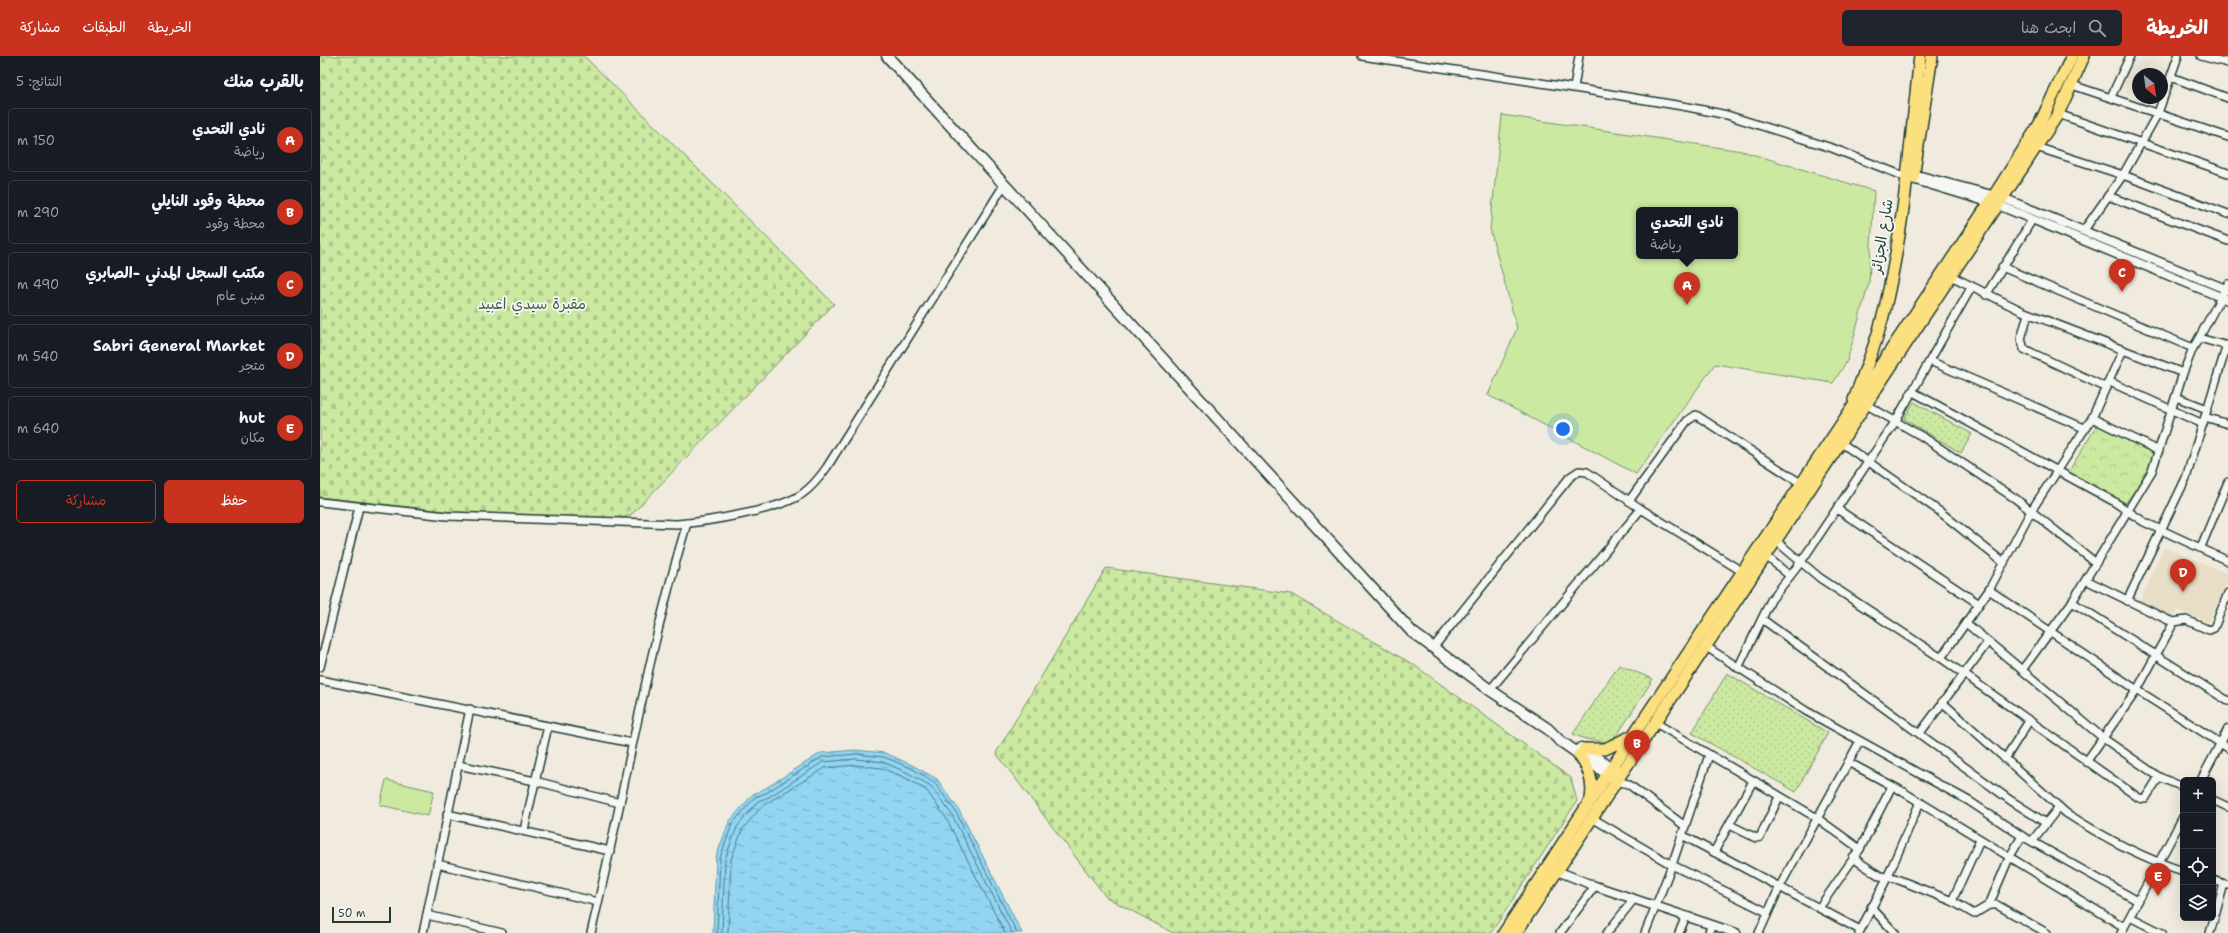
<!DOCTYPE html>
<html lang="ar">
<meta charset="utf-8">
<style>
:root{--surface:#171b24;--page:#20242c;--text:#f1f3f6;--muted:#9ea1a6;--line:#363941;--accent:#c8321e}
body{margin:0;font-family:"Shantell Sans","Playpen Sans Arabic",sans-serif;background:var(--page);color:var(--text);direction:rtl}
.controls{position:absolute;right:12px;bottom:12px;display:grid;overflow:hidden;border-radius:6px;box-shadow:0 4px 16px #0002}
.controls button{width:36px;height:36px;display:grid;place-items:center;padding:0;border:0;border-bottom:1px solid var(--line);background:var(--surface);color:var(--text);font:20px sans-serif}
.compass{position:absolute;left:1812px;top:12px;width:36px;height:36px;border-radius:50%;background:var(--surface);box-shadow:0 4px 16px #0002;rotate:151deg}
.scale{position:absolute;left:12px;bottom:10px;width:59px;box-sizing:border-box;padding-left:4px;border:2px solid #1f3d34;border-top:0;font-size:11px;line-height:14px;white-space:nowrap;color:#1f3d34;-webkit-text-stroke:3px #f6f6f2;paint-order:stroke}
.you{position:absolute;left:1243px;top:373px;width:14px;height:14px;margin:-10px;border:3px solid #fff;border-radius:50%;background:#1a73e8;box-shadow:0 0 0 6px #1a73e833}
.badge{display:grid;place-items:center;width:26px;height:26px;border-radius:50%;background:var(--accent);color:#fff;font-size:13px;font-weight:700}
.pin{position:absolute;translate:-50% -33px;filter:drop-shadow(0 1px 2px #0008)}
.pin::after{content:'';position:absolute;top:21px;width:14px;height:12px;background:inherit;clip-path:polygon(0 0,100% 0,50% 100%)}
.popup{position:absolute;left:1316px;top:151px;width:102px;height:52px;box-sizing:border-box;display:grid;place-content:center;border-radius:6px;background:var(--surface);filter:drop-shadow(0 1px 3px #0005);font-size:13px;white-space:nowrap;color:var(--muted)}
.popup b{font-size:15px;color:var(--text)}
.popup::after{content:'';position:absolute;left:50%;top:100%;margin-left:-8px;border:8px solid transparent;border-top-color:var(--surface)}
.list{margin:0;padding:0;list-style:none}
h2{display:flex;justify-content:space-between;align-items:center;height:52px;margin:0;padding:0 16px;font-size:17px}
h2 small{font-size:13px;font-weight:400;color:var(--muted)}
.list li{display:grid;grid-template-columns:26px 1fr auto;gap:12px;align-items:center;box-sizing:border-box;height:64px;margin:0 8px 8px;padding:0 8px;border:1px solid var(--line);border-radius:6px}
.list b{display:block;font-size:15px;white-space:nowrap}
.list p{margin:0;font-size:13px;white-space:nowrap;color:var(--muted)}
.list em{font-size:13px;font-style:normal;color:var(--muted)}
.actions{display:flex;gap:8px;padding:12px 16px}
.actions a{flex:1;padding:9px 0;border:1px solid var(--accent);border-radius:6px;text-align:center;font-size:14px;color:var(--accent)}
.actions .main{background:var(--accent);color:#fff}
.icon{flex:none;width:22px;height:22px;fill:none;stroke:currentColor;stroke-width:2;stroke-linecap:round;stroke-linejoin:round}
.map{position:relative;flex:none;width:1908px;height:877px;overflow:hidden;direction:ltr}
header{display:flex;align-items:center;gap:24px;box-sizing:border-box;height:56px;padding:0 20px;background:var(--accent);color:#fff}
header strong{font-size:19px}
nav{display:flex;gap:22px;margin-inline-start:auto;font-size:14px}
.search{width:280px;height:36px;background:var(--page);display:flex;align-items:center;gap:10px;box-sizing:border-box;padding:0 14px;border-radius:6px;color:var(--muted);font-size:15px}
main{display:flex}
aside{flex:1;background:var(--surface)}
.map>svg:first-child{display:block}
</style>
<header>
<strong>الخريطة</strong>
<div class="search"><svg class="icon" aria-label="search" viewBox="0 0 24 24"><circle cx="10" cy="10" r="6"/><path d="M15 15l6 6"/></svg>ابحث هنا</div>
<nav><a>الخريطة</a><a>الطبقات</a><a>مشاركة</a></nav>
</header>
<main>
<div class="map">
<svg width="1908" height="877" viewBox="0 0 1908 877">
<defs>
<pattern id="forest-crowns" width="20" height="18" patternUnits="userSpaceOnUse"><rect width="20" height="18" fill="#cbe9a1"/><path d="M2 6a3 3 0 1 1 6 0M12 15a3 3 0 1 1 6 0" fill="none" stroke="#aec98b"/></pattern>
<pattern id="cemetery-stones" width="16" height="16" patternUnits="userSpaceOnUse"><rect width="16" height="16" fill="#cbe9a1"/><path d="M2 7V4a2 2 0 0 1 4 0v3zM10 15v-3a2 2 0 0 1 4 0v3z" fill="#aec98b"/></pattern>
<pattern id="garden-dots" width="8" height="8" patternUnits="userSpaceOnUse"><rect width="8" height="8" fill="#cbe9a1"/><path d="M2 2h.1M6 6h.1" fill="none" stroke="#aec98b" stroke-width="1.8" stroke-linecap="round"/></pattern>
<pattern id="water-ripples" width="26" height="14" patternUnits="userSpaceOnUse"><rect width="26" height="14" fill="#91d5f3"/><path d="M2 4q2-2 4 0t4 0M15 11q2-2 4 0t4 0" fill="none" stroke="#76aec6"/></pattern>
</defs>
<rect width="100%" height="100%" fill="#f0ebde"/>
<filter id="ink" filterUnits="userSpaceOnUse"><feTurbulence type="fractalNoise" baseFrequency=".025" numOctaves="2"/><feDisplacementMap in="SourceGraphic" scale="8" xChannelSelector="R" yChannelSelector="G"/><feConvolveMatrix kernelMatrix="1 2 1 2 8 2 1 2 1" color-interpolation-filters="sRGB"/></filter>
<g filter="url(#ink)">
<polygon fill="#e8ddc5" points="1844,491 1908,518 1908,524 1888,566 1857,554 1852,561 1819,548"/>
<polygon fill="url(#forest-crowns)" stroke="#75936a" points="1778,368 1836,397 1828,415 1806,447 1747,418"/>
<g fill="url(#cemetery-stones)" stroke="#75936a">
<polygon points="0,0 264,0 514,248 312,458 302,462 142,457 0,441"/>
<polygon points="786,512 971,538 1094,609 1251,722 1257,745 1171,877 853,877 786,841 676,697"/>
</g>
<g fill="url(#garden-dots)" stroke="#75936a">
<polygon points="1594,346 1652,378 1641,397 1584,363"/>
<polygon points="1299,609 1333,623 1298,678 1287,686 1265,683 1253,678"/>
<polygon points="1407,617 1508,677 1476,736 1372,677"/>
</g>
<g fill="#cbe9a1" stroke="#75936a" fill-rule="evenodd">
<path d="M1182,59L1422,95L1554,135L1549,227L1527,305L1513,327L1395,308L1316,418L1168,339L1197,272L1170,173ZM1319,154H1415V200H1319Z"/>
<polygon points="66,724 114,735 108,760 60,749"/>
</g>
<polygon fill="url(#water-ripples)" stroke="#6398a7" points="535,694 565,697 592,709 617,723 639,754 702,877 393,877 396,801 409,766 433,738 444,733 501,697"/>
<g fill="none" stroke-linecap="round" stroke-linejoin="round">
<g stroke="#4d7a80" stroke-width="1">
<polyline points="397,877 400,802 412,768 435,741 446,737 502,701 536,698 564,701 591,712 614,726 636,756 697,877"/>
<polyline points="402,877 405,803 417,771 438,745 449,741 503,706 536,703 563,706 588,717 611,730 632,759 692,877"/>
<polyline points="408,877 411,804 422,774 442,750 505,712 535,709 561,712 586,722 607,735 626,762 685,877"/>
</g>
<g stroke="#1f3d34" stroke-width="10">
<g id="minor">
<polyline points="1042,0 1254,32 1368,51 1407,59 1512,92 1586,121"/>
<polyline points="1881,0 1908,7"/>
<polyline points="1851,21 1908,42"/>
<polyline points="1752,29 1908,81"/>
<polyline points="1254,32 1259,0"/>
<polyline points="1791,41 1810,0"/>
<polyline points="1738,58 1908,117"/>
<polyline points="1716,91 1803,119 1908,158"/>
<polyline points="1788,140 1908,185"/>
<polyline points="1764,174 1803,119 1838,57 1858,0"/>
<polyline points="1682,211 1873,292 1879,282 1908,290"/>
<polyline points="1631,220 1702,255 1863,317"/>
<polyline points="1666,239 1712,164"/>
<polyline points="1708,258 1701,283 1704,293 1787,332"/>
<polyline points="1879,282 1908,228"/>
<polyline points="1610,305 1764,372"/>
<polyline points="1790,326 1883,368"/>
<polyline points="1593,336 1793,445 1824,466 1908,505"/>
<polyline points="1856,341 1887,353"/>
<polyline points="1545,348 1603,381 1696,443 1776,507"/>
<polyline points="1885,361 1908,368"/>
<polyline points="1772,362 1839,395"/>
<polyline points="1520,386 1619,455 1684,507"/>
<polyline points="1309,445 1367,365 1376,359 1482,428"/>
<path d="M0,446L127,460L357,468C386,466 459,454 482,438C492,431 500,421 507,411L684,129"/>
<polyline points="1517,453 1659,548"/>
<polyline points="1455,484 1500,522 1621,602 1819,742 1825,743 1839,721"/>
<polyline points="1881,491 1908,426"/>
<polyline points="1445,499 1470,520"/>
<polyline points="1766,524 1848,564 1854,566 1866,564 1889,574 1894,572 1908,537"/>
<polyline points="1669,534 1817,634 1908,692"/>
<polyline points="1807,545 1866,422 1907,289"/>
<polyline points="1752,546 1908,645"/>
<polyline points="1442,563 1690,744 1726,767"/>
<polyline points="1646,567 1783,682 1839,721 1863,731"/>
<polyline points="1385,590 1486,655 1649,745 1702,780 1818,845"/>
<polyline points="1113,592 1250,421 1259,415 1267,416 1321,453 1423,516"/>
<polyline points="1621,602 1669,534 1711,455 1772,362 1803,294"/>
<polyline points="0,611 39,451"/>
<polyline points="1418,612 1451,544 1481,506 1575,366 1651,232"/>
<polyline points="1702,614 1752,546 1832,415 1863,317 1873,292"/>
<polyline points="0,624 312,687"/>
<polyline points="1170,634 1321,453"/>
<path d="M1622,646L1746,757C1783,781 1822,802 1863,815"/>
<polyline points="1334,666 1497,762 1540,793"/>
<polyline points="1600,677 1668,586"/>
<polyline points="1685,703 1709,665"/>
<polyline points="1528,706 1580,734 1804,871"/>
<polyline points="1766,706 1817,634 1854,566"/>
<polyline points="138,709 215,725 300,747"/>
<polyline points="1881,724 1908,673"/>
<polyline points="1296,725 1308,728 1365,770"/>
<polyline points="1893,744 1908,751"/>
<polyline points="127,758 290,795"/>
<polyline points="1272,762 1352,809 1447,856"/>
<polyline points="1410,769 1436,782 1440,781 1459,741"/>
<polyline points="204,774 228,670"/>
<polyline points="1362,779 1540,874"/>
<polyline points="1712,785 1739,751"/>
<polyline points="1394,796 1433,725"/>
<polyline points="1533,802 1560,820 1574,822 1632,845 1654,858 1669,849 1677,849 1727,877"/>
<polyline points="117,808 278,846"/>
<polyline points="1893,824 1908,829"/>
<polyline points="1632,845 1660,784"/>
<polyline points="1669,849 1689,802 1702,780"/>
<polyline points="1551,851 1575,877"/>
<polyline points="1499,852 1540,793 1572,730"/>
<polyline points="107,859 182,877"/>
<polyline points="1810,861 1842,877"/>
<polyline points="103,877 150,653"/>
<path d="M271,877C304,741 326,602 367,467"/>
<polyline points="1240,877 1275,830"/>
<polyline points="1287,877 1314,843"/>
<polyline points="1325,877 1352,809 1389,699"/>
<polyline points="1359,877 1366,860"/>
<polyline points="1389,877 1391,869"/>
<polyline points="1439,877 1460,830 1540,685"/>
<polyline points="1539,877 1567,822 1600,746"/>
<polyline points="1801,877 1863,761"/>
<polyline points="1890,877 1904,828"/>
</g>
</g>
<g stroke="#1f3d34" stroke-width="11">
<g id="tertiary">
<polyline points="1593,118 1683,142 1908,234"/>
<polyline points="1589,122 1678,149 1908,244"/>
<polyline points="1237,815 1275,830 1416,877"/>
</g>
</g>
<g stroke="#1f3d34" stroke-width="13">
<g id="secondary">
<polyline points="567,0 1092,576 1170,634 1228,673 1239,684 1293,722"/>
<polyline points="1261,692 1298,716"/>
</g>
</g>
<g stroke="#1f3d34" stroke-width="14">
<g id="primary">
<polyline points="1593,122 1612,0"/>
<path d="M1534,344C1546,311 1560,278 1567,243C1585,163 1591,81 1600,0"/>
<polyline points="1264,693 1285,693 1310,681"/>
<path d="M1259,699C1269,712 1274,726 1271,743"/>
<polyline points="1184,877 1314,678 1670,146 1719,69 1752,0"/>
<polyline points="1196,877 1738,58 1764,0"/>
</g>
</g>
<use href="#minor" stroke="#f6f6f2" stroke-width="7"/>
<use href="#tertiary" stroke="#f6f6f2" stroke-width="8"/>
<use href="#secondary" stroke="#f6f6f2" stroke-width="10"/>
<use href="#primary" stroke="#fce080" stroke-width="11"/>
</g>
</g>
<g text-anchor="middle" stroke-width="3.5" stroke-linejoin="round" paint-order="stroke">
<g font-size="15" fill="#1f3d34" stroke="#f6f6f2">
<text transform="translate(1562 180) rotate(-81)" y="5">شارع الجزائر</text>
</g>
<g font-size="15" fill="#415f4a" stroke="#f6f6f2">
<text x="212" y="253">مقبرة سيدي اعبيد</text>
</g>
</g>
</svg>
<div class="controls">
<button>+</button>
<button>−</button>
<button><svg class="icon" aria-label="locate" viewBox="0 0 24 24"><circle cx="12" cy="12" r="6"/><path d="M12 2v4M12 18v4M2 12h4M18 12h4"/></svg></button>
<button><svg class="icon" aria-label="layers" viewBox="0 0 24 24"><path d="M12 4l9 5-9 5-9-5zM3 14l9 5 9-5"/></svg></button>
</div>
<svg class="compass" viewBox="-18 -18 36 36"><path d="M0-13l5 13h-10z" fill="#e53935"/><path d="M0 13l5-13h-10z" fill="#9ea1a6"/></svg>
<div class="scale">50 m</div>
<div class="you"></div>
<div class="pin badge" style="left:1367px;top:249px">A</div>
<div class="popup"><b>نادي التحدي</b>رياضة</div>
<div class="pin badge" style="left:1317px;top:707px">B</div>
<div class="pin badge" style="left:1802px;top:236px">C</div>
<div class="pin badge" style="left:1863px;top:536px">D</div>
<div class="pin badge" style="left:1838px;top:840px">E</div>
</div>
<aside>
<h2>بالقرب منك<small>النتائج: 5</small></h2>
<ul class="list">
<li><span class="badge">A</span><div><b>نادي التحدي</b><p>رياضة</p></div><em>150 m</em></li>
<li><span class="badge">B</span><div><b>محطة وقود النايلي</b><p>محطة وقود</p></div><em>290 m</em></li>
<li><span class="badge">C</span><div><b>مكتب السجل المدني -الصابري</b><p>مبنى عام</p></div><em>490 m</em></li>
<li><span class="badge">D</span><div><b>Sabri General Market</b><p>متجر</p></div><em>540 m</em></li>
<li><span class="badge">E</span><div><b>hut</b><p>مكان</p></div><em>640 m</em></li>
</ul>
<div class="actions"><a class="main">حفظ</a><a>مشاركة</a></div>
</aside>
</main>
